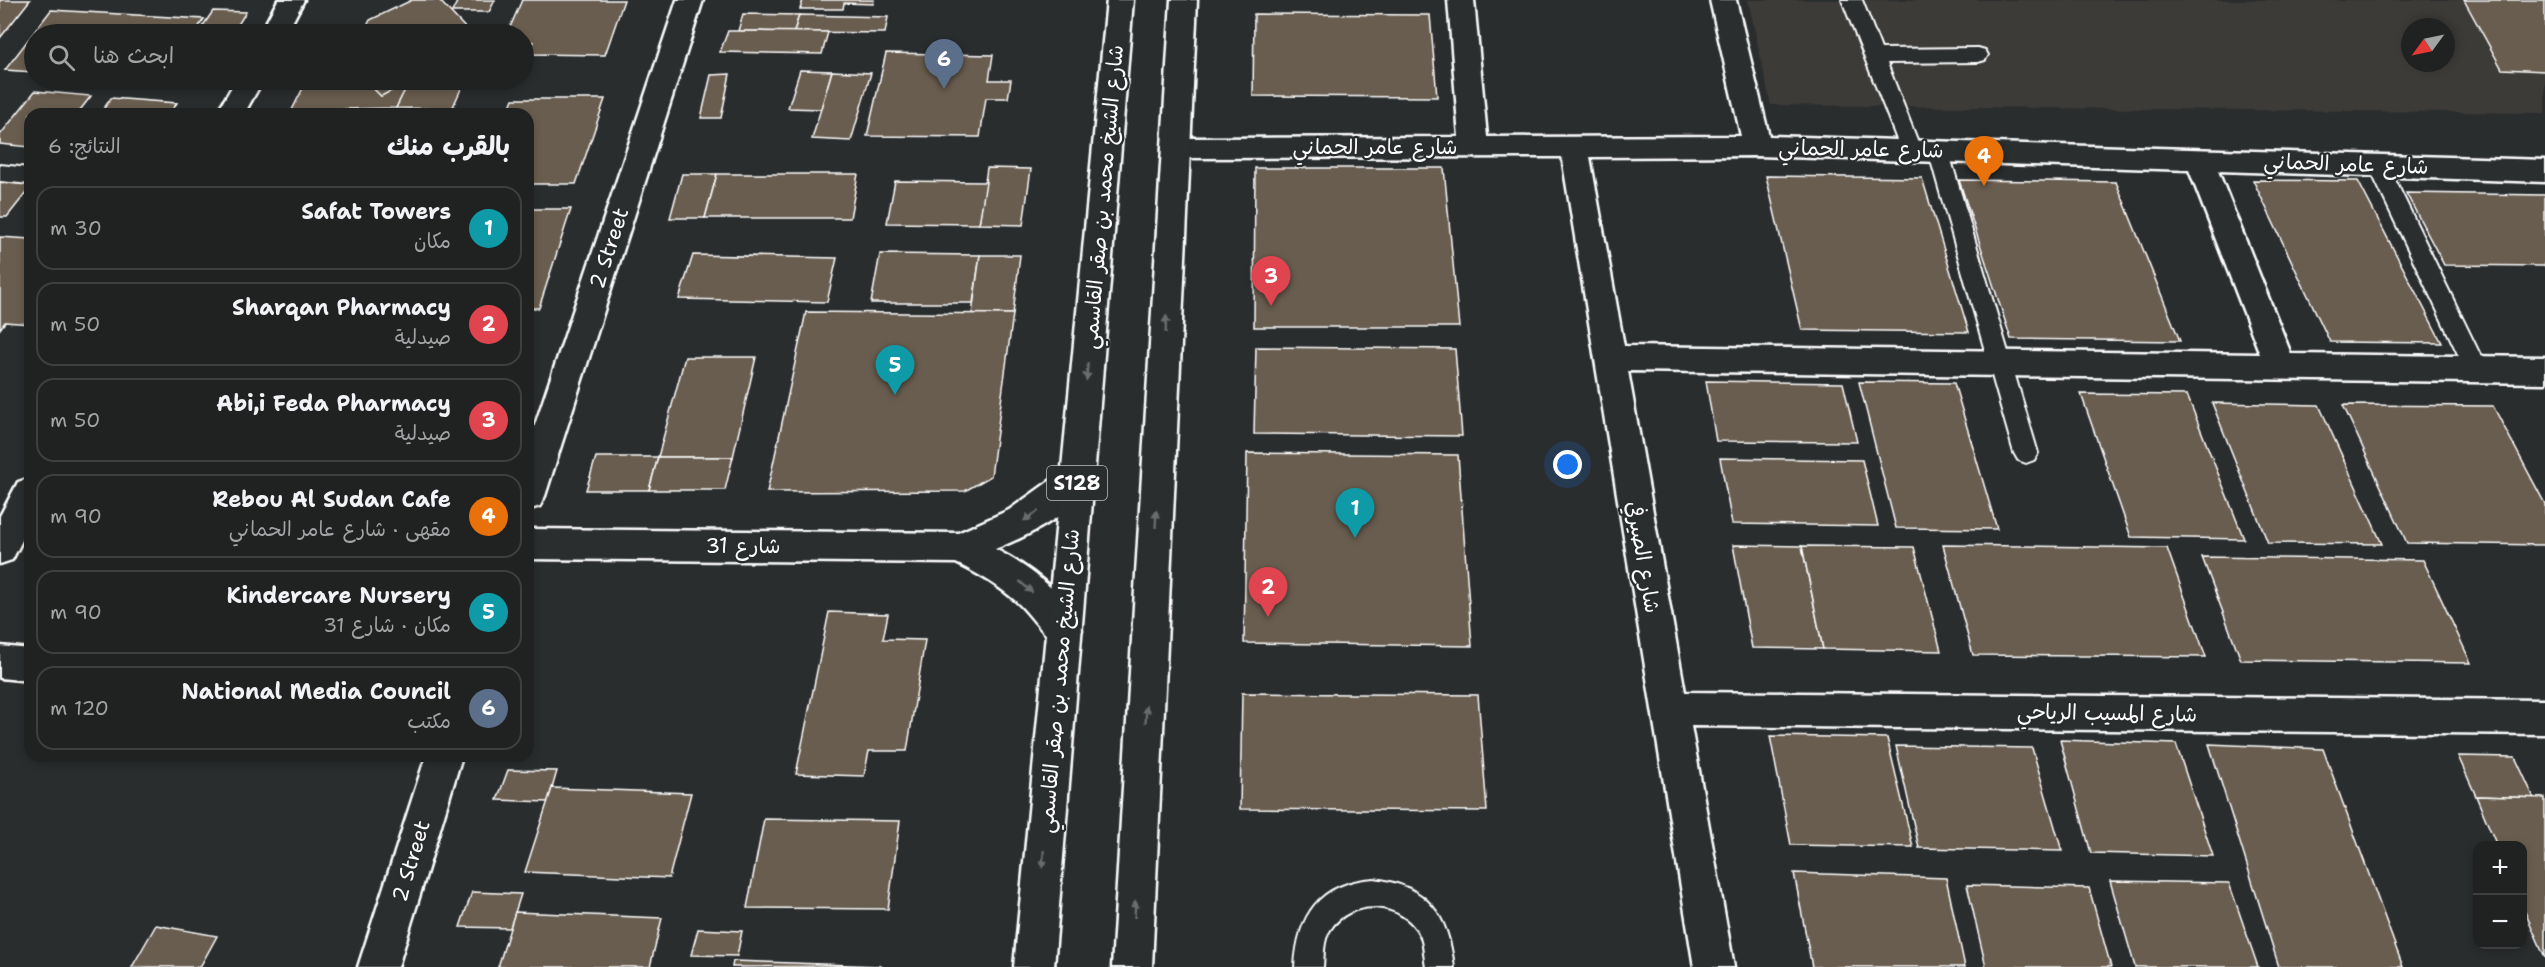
<!DOCTYPE html>
<html lang="ar">
<meta charset="utf-8">
<style>
:root{--surface:#202222;--page:#282a2a;--text:#f1f3f6;--muted:#a2a4a5;--line:#3d3f40;--accent:#b45309}
body{margin:0;font-family:"Shantell Sans","Playpen Sans Arabic",sans-serif;background:var(--page);color:var(--text);direction:rtl}
.controls{position:absolute;right:18px;bottom:18px;display:grid;overflow:hidden;border-radius:12px;box-shadow:0 3px 9px #0003}
.controls button{width:54px;height:54px;display:grid;place-items:center;padding:0;border:0;border-bottom:2px solid var(--line);background:var(--surface);color:var(--text);font:30px sans-serif}
.compass{position:absolute;left:2401px;top:18px;width:54px;height:54px;border-radius:50%;background:var(--surface);box-shadow:0 3px 9px #0003;rotate:237deg}
.you{position:absolute;left:1568px;top:465px;width:21px;height:21px;margin:-15px;border:4px solid #fff;border-radius:50%;background:#1a73e8;box-shadow:0 0 0 9px #1a73e833}
.badge{display:grid;place-items:center;width:39px;height:39px;border-radius:50%;background:var(--accent);color:#fff;font-size:20px;font-weight:700}
.pin{position:absolute;translate:-50% -50px;filter:drop-shadow(0 2px 3px #0008)}
.pin::after{content:'';position:absolute;top:32px;width:21px;height:18px;background:inherit;clip-path:polygon(0 0,100% 0,50% 100%)}
.list{margin:0;padding:0;list-style:none}
h2{display:flex;justify-content:space-between;align-items:center;height:78px;margin:0;padding:0 24px;font-size:26px}
h2 small{font-size:20px;font-weight:400;color:var(--muted)}
.list li{display:grid;grid-template-columns:39px 1fr auto;gap:18px;align-items:center;box-sizing:border-box;height:84px;margin:0 12px 12px;padding:0 12px;border:2px solid var(--line);border-radius:18px}
.list b{display:block;font-size:22px;white-space:nowrap}
.list p{margin:0;font-size:20px;white-space:nowrap;color:var(--muted)}
.list em{font-size:20px;font-style:normal;color:var(--muted)}
.icon{flex:none;width:33px;height:33px;fill:none;stroke:currentColor;stroke-width:2;stroke-linecap:round;stroke-linejoin:round}
.map{position:relative;flex:none;width:2545px;height:967px;overflow:hidden;direction:ltr}
.search{position:absolute;background:var(--surface);box-shadow:0 3px 9px #0003;left:24px;top:24px;width:510px;height:66px;display:flex;align-items:center;gap:15px;box-sizing:border-box;padding:0 21px;border-radius:33px;color:var(--muted);font-size:22px}
.panel{position:absolute;background:var(--surface);box-shadow:0 3px 9px #0003;left:24px;top:108px;width:510px;height:654px;border-radius:18px;direction:rtl}
.map>svg:first-child{display:block}
</style>
<div class="map">
<svg width="2545" height="967" viewBox="0 0 2545 967">
<rect width="100%" height="100%" fill="#2a2d2e"/>
<filter id="ink" filterUnits="userSpaceOnUse"><feTurbulence type="fractalNoise" baseFrequency=".0167" numOctaves="2"/><feDisplacementMap in="SourceGraphic" scale="12" xChannelSelector="R" yChannelSelector="G"/><feConvolveMatrix kernelMatrix="1 2 1 2 8 2 1 2 1" color-interpolation-filters="sRGB"/></filter>
<g filter="url(#ink)">
<path fill="#3d3b38" fill-rule="evenodd" d="M1748,0H2545V113L1771,105ZM2410,27H2446V63H2410Z"/>
<g fill="#695d50" stroke="#fff" stroke-width="1.5">
<polygon points="0,0 30,0 0,38"/>
<polygon points="412,0 439,0 471,34 363,34 370,20"/>
<polygon points="458,0 495,0 489,12 452,12"/>
<polygon points="522,0 624,0 605,55 528,54 533,42 524,42 524,34 507,34"/>
<polygon points="803,0 874,0 873,4 844,3 843,9 800,9"/>
<polygon points="2464,0 2545,0 2545,71 2502,69"/>
<polygon points="51,10 204,19 194,34 34,34 34,72 5,70"/>
<polygon points="213,11 246,12 236,28 202,27"/>
<polygon points="743,14 799,15 794,32 738,31"/>
<polygon points="1254,14 1430,15 1437,97 1253,96"/>
<polygon points="799,15 888,17 885,33 794,32"/>
<polygon points="728,31 738,31 828,32 822,54 720,52"/>
<polygon points="886,53 993,55 989,80 1011,80 1008,98 986,98 980,137 867,136"/>
<polygon points="800,70 832,71 821,109 788,108"/>
<polygon points="832,71 871,73 851,141 812,139"/>
<polygon points="730,74 721,118 701,118 711,75"/>
<polygon points="307,80 365,80 381,96 409,82 396,108 344,109 341,114 290,114"/>
<polygon points="365,80 413,80 381,96"/>
<polygon points="434,80 465,80 452,109 396,108 409,82 433,82"/>
<polygon points="35,91 91,96 77,114 30,114 30,147 0,144 0,135"/>
<polygon points="111,98 177,103 169,114 100,114"/>
<polygon points="513,99 605,99 576,184 528,184 528,114 507,114"/>
<polygon points="987,168 1031,169 1023,225 979,224"/>
<polygon points="1255,168 1444,168 1459,327 1254,327"/>
<polygon points="682,174 717,174 705,218 670,218"/>
<polygon points="717,174 858,174 850,218 705,218"/>
<polygon points="1766,176 1922,178 1969,332 1802,330"/>
<polygon points="1959,180 2116,182 2180,341 2011,339"/>
<polygon points="2253,180 2358,181 2442,343 2330,342"/>
<polygon points="0,181 30,184 30,188 7,217 0,217"/>
<polygon points="895,181 986,182 979,224 887,223"/>
<polygon points="2406,193 2545,195 2545,266 2444,265"/>
<polygon points="528,209 571,209 539,308 528,308"/>
<polygon points="0,237 30,239 30,324 5,322 0,329"/>
<polygon points="880,254 980,255 973,303 871,303"/>
<polygon points="693,255 837,258 827,302 679,299"/>
<polygon points="980,255 1020,255 1013,314 972,314"/>
<polygon points="806,312 1013,314 991,476 965,491 767,492"/>
<polygon points="1256,347 1455,349 1462,436 1254,434"/>
<polygon points="685,357 756,357 733,457 658,457"/>
<polygon points="1706,381 1843,383 1857,442 1716,441"/>
<polygon points="1859,382 1954,383 1997,529 1896,528"/>
<polygon points="2081,394 2187,395 2244,539 2131,537"/>
<polygon points="2212,403 2319,405 2382,544 2268,543"/>
<polygon points="2343,405 2493,406 2545,504 2545,545 2407,543"/>
<polygon points="1247,453 1458,455 1472,646 1244,643"/>
<polygon points="596,457 658,457 649,490 586,490"/>
<polygon points="658,457 733,457 725,490 649,490"/>
<polygon points="1720,458 1862,460 1878,526 1732,524"/>
<polygon points="1733,545 1802,546 1823,649 1752,648"/>
<polygon points="1943,545 2167,548 2206,657 1973,655"/>
<polygon points="1802,546 1914,547 1941,651 1823,649"/>
<polygon points="2202,557 2423,560 2471,663 2241,660"/>
<polygon points="829,612 888,614 883,639 925,640 907,751 869,751 864,776 796,774"/>
<polygon points="1242,693 1478,695 1487,811 1240,809"/>
<polygon points="1770,736 1887,738 1913,847 1791,845"/>
<polygon points="2060,740 2176,744 2213,856 2091,853"/>
<polygon points="2209,744 2323,749 2403,967 2279,967"/>
<polygon points="1896,746 2032,748 2062,851 1919,848"/>
<polygon points="2458,756 2515,757 2534,798 2476,796"/>
<polygon points="508,770 557,771 548,802 497,800"/>
<polygon points="552,788 691,793 669,878 525,872"/>
<polygon points="2476,796 2545,798 2545,957 2522,905 2522,846 2497,846"/>
<polygon points="764,819 900,821 888,909 747,908"/>
<polygon points="1794,873 1946,878 1965,967 1812,967"/>
<polygon points="2110,881 2229,883 2258,967 2135,967"/>
<polygon points="1967,885 2089,888 2111,967 1986,967"/>
<polygon points="472,892 521,894 510,928 460,927"/>
<polygon points="515,912 662,918 650,967 498,967"/>
<polygon points="156,925 217,936 200,967 132,967"/>
<polygon points="698,929 742,931 737,956 691,955"/>
<polygon points="733,961 881,966 732,967"/>
</g>
<g fill="none" stroke-linecap="round" stroke-linejoin="round">
<g stroke="#fff" stroke-width="4">
<g id="lane">
<polygon points="1842,0 1862,0 1881,49 1978,48 1985,50 1988,55 1985,60 1978,62 1887,63 1921,150 1918,155 1911,158 1904,155 1901,150"/>
<polygon points="1938,142 1945,145 1948,150 2038,453 2034,460 2026,463 2018,460 2014,453 1928,150 1931,145"/>
<polygon points="2378,157 2385,160 2388,165 2487,369 2484,376 2476,378 2468,376 2465,369 2368,165 2371,160"/>
<polygon points="0,165 30,168 30,184 0,181"/>
<path d="M1374,879C1428,886 1448,915 1454,967H1426C1424,957 1424,944 1420,935C1402,900 1350,898 1330,930C1323,940 1324,956 1323,967H1295C1298,915 1319,883 1374,879Z"/>
</g>
</g>
<g stroke="#fff" stroke-width="5">
<g id="street">
<polygon points="278,0 304,0 286,34 260,34"/>
<polygon points="677,0 703,0 545,496 540,506 528,510 528,446"/>
<path d="M1448,0H1474L1487,137L1741,136L1710,0H1736L1769,136L2545,160V182L2218,171L2291,354L2545,357V383L1628,371L1685,692L2545,700V734L1691,726L1734,967H1694L1562,157L1176,158L1166,155L1162,148L1166,141L1176,138L1459,137ZM1757,156L2189,170L2260,354L1624,346L1590,157Z"/>
<polygon points="236,80 263,80 244,114 216,114"/>
<path d="M1077,466L1089,470L1093,480C1079,511 1026,537 995,549C1030,567 1065,594 1082,630L1076,641L1064,646C1043,638 1033,616 1016,601C998,585 977,573 956,563L528,559V529L958,533L1009,510L1065,470Z"/>
<polygon points="30,478 30,525 12,560 0,564 0,516 18,482"/>
<polygon points="0,646 30,649 30,681 0,678"/>
<polygon points="426,756 462,756 398,967 358,967"/>
</g>
</g>
<g stroke="#fff" stroke-width="5">
<g id="primary">
<polygon points="1107,0 1133,0 1054,967 1014,967"/>
<polygon points="1171,0 1197,0 1152,967 1112,967"/>
</g>
</g>
<use href="#lane" fill="#2a2d2e" fill-rule="evenodd"/>
<use href="#street" fill="#2a2d2e" fill-rule="evenodd"/>
<use href="#primary" fill="#2a2d2e" fill-rule="evenodd"/>
</g>
<defs><path id="oneway-solid" d="M-6-.8H1V-3.2L6.5 0L1 3.2V.8H-6Z" transform="scale(1.5)"/></defs>
<g fill="#6a6c6d">
<use href="#oneway-solid" transform="translate(1166 324) rotate(-87)"/>
<use href="#oneway-solid" transform="translate(1087 372) rotate(95)"/>
<use href="#oneway-solid" transform="translate(1031 516) rotate(147)"/>
<use href="#oneway-solid" transform="translate(1156 519) rotate(-87)"/>
<use href="#oneway-solid" transform="translate(1026 587) rotate(42)"/>
<use href="#oneway-solid" transform="translate(1146 714) rotate(-87)"/>
<use href="#oneway-solid" transform="translate(1043 859) rotate(95)"/>
<use href="#oneway-solid" transform="translate(1135 909) rotate(-87)"/>
</g>
</g>
<g text-anchor="middle" stroke-width="4.5" stroke-linejoin="round" paint-order="stroke">
<rect fill="#2a2d2e" stroke="#bfc0c0" stroke-width="1.5" x="1047" y="466" width="60" height="34" rx="4.5"/>
<g font-size="20" font-weight="bold" fill="#fff">
<text x="1077" y="490">S128</text>
</g>
<g font-size="21" fill="#fff" stroke="#2a2d2e">
<text x="1375" y="154">شارع عامر الحماني</text>
<text transform="translate(1861 149) rotate(1)" y="7">شارع عامر الحماني</text>
<text transform="translate(2346 164) rotate(2)" y="7">شارع عامر الحماني</text>
<text transform="translate(1103 197) rotate(-85)" y="7">شارع الشيخ محمد بن صقر القاسمي</text>
<text transform="translate(609 248) rotate(-72)" y="7">2 Street</text>
<text x="743" y="553">شارع 31</text>
<text transform="translate(1643 557) rotate(80)" y="7">شارع الصيرفي</text>
<text transform="translate(1059 681) rotate(-85)" y="7">شارع الشيخ محمد بن صقر القاسمي</text>
<text transform="translate(2107 713) rotate(1)" y="7">شارع المسيب الرياحي</text>
<text transform="translate(411 861) rotate(-73)" y="7">2 Street</text>
</g>
</g>
</svg>
<div class="controls">
<button>+</button>
<button>−</button>
</div>
<svg class="compass" viewBox="-18 -18 36 36"><path d="M0-13l5 13h-10z" fill="#e53935"/><path d="M0 13l5-13h-10z" fill="#a2a4a5"/></svg>
<div class="you"></div>
<div class="pin badge" style="left:1355px;top:538px;background:#0f9aa8">1</div>
<div class="pin badge" style="left:1268px;top:617px;background:#e0444e">2</div>
<div class="pin badge" style="left:1271px;top:306px;background:#e0444e">3</div>
<div class="pin badge" style="left:1984px;top:186px;background:#e8710a">4</div>
<div class="pin badge" style="left:895px;top:395px;background:#0f9aa8">5</div>
<div class="pin badge" style="left:944px;top:89px;background:#5c6f8a">6</div>
<div class="search"><svg class="icon" aria-label="search" viewBox="0 0 24 24"><circle cx="10" cy="10" r="6"/><path d="M15 15l6 6"/></svg>ابحث هنا</div>
<section class="panel">
<h2>بالقرب منك<small>النتائج: 6</small></h2>
<ul class="list">
<li><span class="badge" style="background:#0f9aa8">1</span><div><b>Safat Towers</b><p>مكان</p></div><em>30 m</em></li>
<li><span class="badge" style="background:#e0444e">2</span><div><b>Sharqan Pharmacy</b><p>صيدلية</p></div><em>50 m</em></li>
<li><span class="badge" style="background:#e0444e">3</span><div><b>Abi,i Feda Pharmacy</b><p>صيدلية</p></div><em>50 m</em></li>
<li><span class="badge" style="background:#e8710a">4</span><div><b>Rebou Al Sudan Cafe</b><p>مقهى · شارع عامر الحماني</p></div><em>90 m</em></li>
<li><span class="badge" style="background:#0f9aa8">5</span><div><b>Kindercare Nursery</b><p>مكان · شارع 31</p></div><em>90 m</em></li>
<li><span class="badge" style="background:#5c6f8a">6</span><div><b>National Media Council</b><p>مكتب</p></div><em>120 m</em></li>
</ul>
</section>
</div>
